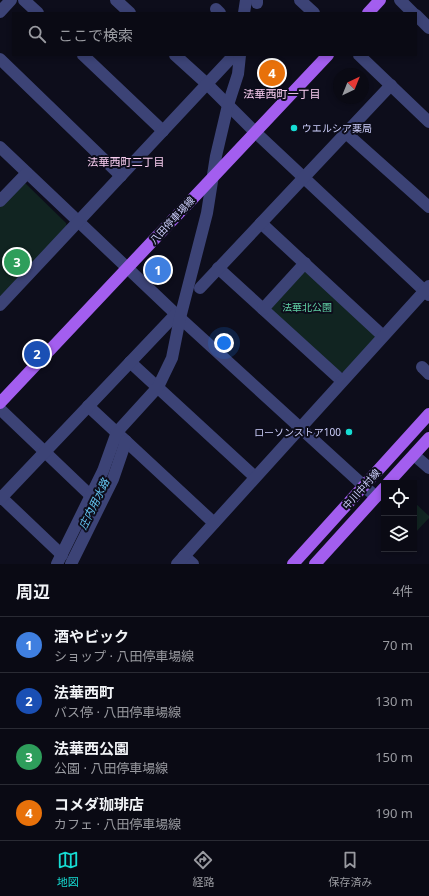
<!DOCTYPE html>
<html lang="ja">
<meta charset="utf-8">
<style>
:root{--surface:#0a0a14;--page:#13131d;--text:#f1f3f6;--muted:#999aa0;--line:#2a2b34;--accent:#16dcd3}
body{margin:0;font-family:"Noto Sans","Noto Sans JP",sans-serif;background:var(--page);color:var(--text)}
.controls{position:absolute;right:12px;bottom:12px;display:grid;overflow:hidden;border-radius:0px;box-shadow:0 2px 6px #0003}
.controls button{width:36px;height:36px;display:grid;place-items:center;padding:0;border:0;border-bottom:1px solid var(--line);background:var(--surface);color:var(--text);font:20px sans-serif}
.compass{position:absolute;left:333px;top:68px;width:36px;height:36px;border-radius:50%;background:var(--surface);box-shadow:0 2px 6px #0003;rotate:43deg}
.you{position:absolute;left:224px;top:343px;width:14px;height:14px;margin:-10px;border:3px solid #fff;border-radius:50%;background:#1a73e8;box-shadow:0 0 0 6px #1a73e833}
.badge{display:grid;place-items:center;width:26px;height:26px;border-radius:50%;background:var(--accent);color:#fff;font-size:13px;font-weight:700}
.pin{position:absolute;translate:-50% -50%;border:2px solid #fff;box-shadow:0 1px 4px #0006}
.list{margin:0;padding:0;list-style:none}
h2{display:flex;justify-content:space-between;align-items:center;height:52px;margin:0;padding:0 16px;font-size:17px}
h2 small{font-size:13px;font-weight:400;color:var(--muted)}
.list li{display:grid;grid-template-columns:26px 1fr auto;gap:12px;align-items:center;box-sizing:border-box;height:56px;padding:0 16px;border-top:1px solid var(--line)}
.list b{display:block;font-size:15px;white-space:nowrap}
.list p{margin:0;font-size:13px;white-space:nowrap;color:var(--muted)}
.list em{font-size:13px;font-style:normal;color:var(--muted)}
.icon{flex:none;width:22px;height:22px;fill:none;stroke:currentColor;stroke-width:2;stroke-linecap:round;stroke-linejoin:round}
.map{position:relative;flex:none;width:429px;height:564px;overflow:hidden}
.search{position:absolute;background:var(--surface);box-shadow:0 2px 6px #0003;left:12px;right:12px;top:12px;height:44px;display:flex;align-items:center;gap:10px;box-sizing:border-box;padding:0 14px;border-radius:0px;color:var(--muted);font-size:15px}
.sheet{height:276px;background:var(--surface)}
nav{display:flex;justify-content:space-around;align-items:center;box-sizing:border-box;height:56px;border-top:1px solid var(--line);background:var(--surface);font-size:11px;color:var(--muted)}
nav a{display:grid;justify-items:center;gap:2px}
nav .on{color:var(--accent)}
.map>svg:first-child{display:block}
</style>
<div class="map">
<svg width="429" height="564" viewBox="0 0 429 564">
<rect width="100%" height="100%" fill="#0d0d1b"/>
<g fill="#112421">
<polygon points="24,182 66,223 67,227 0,297 0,207"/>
<polygon points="302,271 309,272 375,334 375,338 344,372 337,372 271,311 271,304"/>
<polygon points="414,502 429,516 429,518 414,534"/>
</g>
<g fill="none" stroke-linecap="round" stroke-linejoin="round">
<g stroke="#3c4376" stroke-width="12">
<polyline points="24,0 38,13"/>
<polyline points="116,0 130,13"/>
<polyline points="300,0 314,13"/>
<polyline points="400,0 413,13"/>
<polyline points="257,3 257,0"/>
<polyline points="216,9 220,13"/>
<polyline points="0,12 11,0"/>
<polyline points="244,13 246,0"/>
<polyline points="416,15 429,28"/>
<polyline points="83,55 163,131"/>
<polyline points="175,55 207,84 255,132 429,295"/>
<polyline points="359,55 429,122"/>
<polyline points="0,59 121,176"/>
<polyline points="346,133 429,207"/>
<polyline points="0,147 180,318 376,497"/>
<polyline points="0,201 27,173"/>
<polyline points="261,223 383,336"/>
<polyline points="218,268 342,381"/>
<polyline points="200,288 391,85"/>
<polyline points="0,305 234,55"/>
<polyline points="263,309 305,263"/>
<polyline points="130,362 255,477"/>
<polyline points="422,367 429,374"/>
<polyline points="88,406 214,523"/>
<polyline points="0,409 91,496"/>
<polyline points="414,455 429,468"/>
<polyline points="1,497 62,555"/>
<polyline points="0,499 176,314"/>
<polyline points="184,556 193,564"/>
<polyline points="57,564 103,471 117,432 158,387 172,358 180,318 207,213 216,156 228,105 238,74 240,55"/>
<polyline points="71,564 113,479 126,441"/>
<polyline points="177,564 429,286"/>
</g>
<g stroke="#a35eef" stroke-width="12">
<polyline points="368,13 380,0"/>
<polyline points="0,403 328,55"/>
<polyline points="388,483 429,438"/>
<polyline points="293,564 429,414"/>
<polyline points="315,564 384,488"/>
</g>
</g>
<g fill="#16dcd3" stroke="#0d0d1b" stroke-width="1.5">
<circle cx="294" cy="128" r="4"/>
<circle cx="349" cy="432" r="4"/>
</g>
<g text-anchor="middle" stroke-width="4" stroke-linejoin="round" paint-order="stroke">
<g font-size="10" fill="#cccefa" stroke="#0d0d1b" text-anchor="start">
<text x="302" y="132">ウエルシア薬局</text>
<text x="341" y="436" text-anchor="end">ローソンストア100</text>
</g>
<g font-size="10" fill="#cccefa" stroke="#0d0d1b">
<text transform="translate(172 220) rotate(-47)" y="4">八田停車場線</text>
<text transform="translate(361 489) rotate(-48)" y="4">中川中村線</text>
</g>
<g font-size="10" fill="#61d1a5" stroke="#0d0d1b">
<text x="307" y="311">法華北公園</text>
</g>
<g font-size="11" fill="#facef1" stroke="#0d0d1b">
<text x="282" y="98">法華西町一丁目</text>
<text x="126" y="166">法華西町二丁目</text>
</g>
<g font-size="11" font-style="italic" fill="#64c4f0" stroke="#0d0d1b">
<text transform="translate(94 504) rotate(-64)" y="4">庄内用水路</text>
</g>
</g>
</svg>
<div class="controls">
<button><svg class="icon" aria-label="locate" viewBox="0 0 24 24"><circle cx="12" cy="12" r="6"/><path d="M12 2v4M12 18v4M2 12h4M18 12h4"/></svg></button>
<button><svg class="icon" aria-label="layers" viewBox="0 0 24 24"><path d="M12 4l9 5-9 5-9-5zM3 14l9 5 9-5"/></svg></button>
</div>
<svg class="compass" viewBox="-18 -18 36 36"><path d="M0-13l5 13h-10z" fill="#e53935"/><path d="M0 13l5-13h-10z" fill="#999aa0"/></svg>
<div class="you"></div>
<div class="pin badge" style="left:158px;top:270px;background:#3f7fe0">1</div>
<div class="pin badge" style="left:37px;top:354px;background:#1a4fb4">2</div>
<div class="pin badge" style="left:17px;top:262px;background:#2e9e5b">3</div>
<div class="pin badge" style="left:272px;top:73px;background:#e8710a">4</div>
<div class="search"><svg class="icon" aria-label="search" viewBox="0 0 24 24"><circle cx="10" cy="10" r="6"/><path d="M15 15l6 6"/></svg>ここで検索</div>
</div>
<section class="sheet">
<h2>周辺<small>4件</small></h2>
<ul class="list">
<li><span class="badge" style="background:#3f7fe0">1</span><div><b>酒やビック</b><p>ショップ · 八田停車場線</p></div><em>70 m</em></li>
<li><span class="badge" style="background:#1a4fb4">2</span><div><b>法華西町</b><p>バス停 · 八田停車場線</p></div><em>130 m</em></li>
<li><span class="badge" style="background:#2e9e5b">3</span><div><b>法華西公園</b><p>公園 · 八田停車場線</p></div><em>150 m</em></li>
<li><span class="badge" style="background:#e8710a">4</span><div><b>コメダ珈琲店</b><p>カフェ · 八田停車場線</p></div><em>190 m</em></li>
</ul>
</section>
<nav>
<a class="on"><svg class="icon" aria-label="map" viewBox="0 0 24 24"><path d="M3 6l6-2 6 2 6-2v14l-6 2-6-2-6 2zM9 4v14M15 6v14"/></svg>地図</a>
<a><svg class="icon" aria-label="directions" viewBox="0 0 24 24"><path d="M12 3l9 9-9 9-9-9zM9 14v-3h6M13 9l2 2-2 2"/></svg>経路</a>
<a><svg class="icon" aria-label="saved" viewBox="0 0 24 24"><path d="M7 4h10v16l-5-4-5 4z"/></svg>保存済み</a>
</nav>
